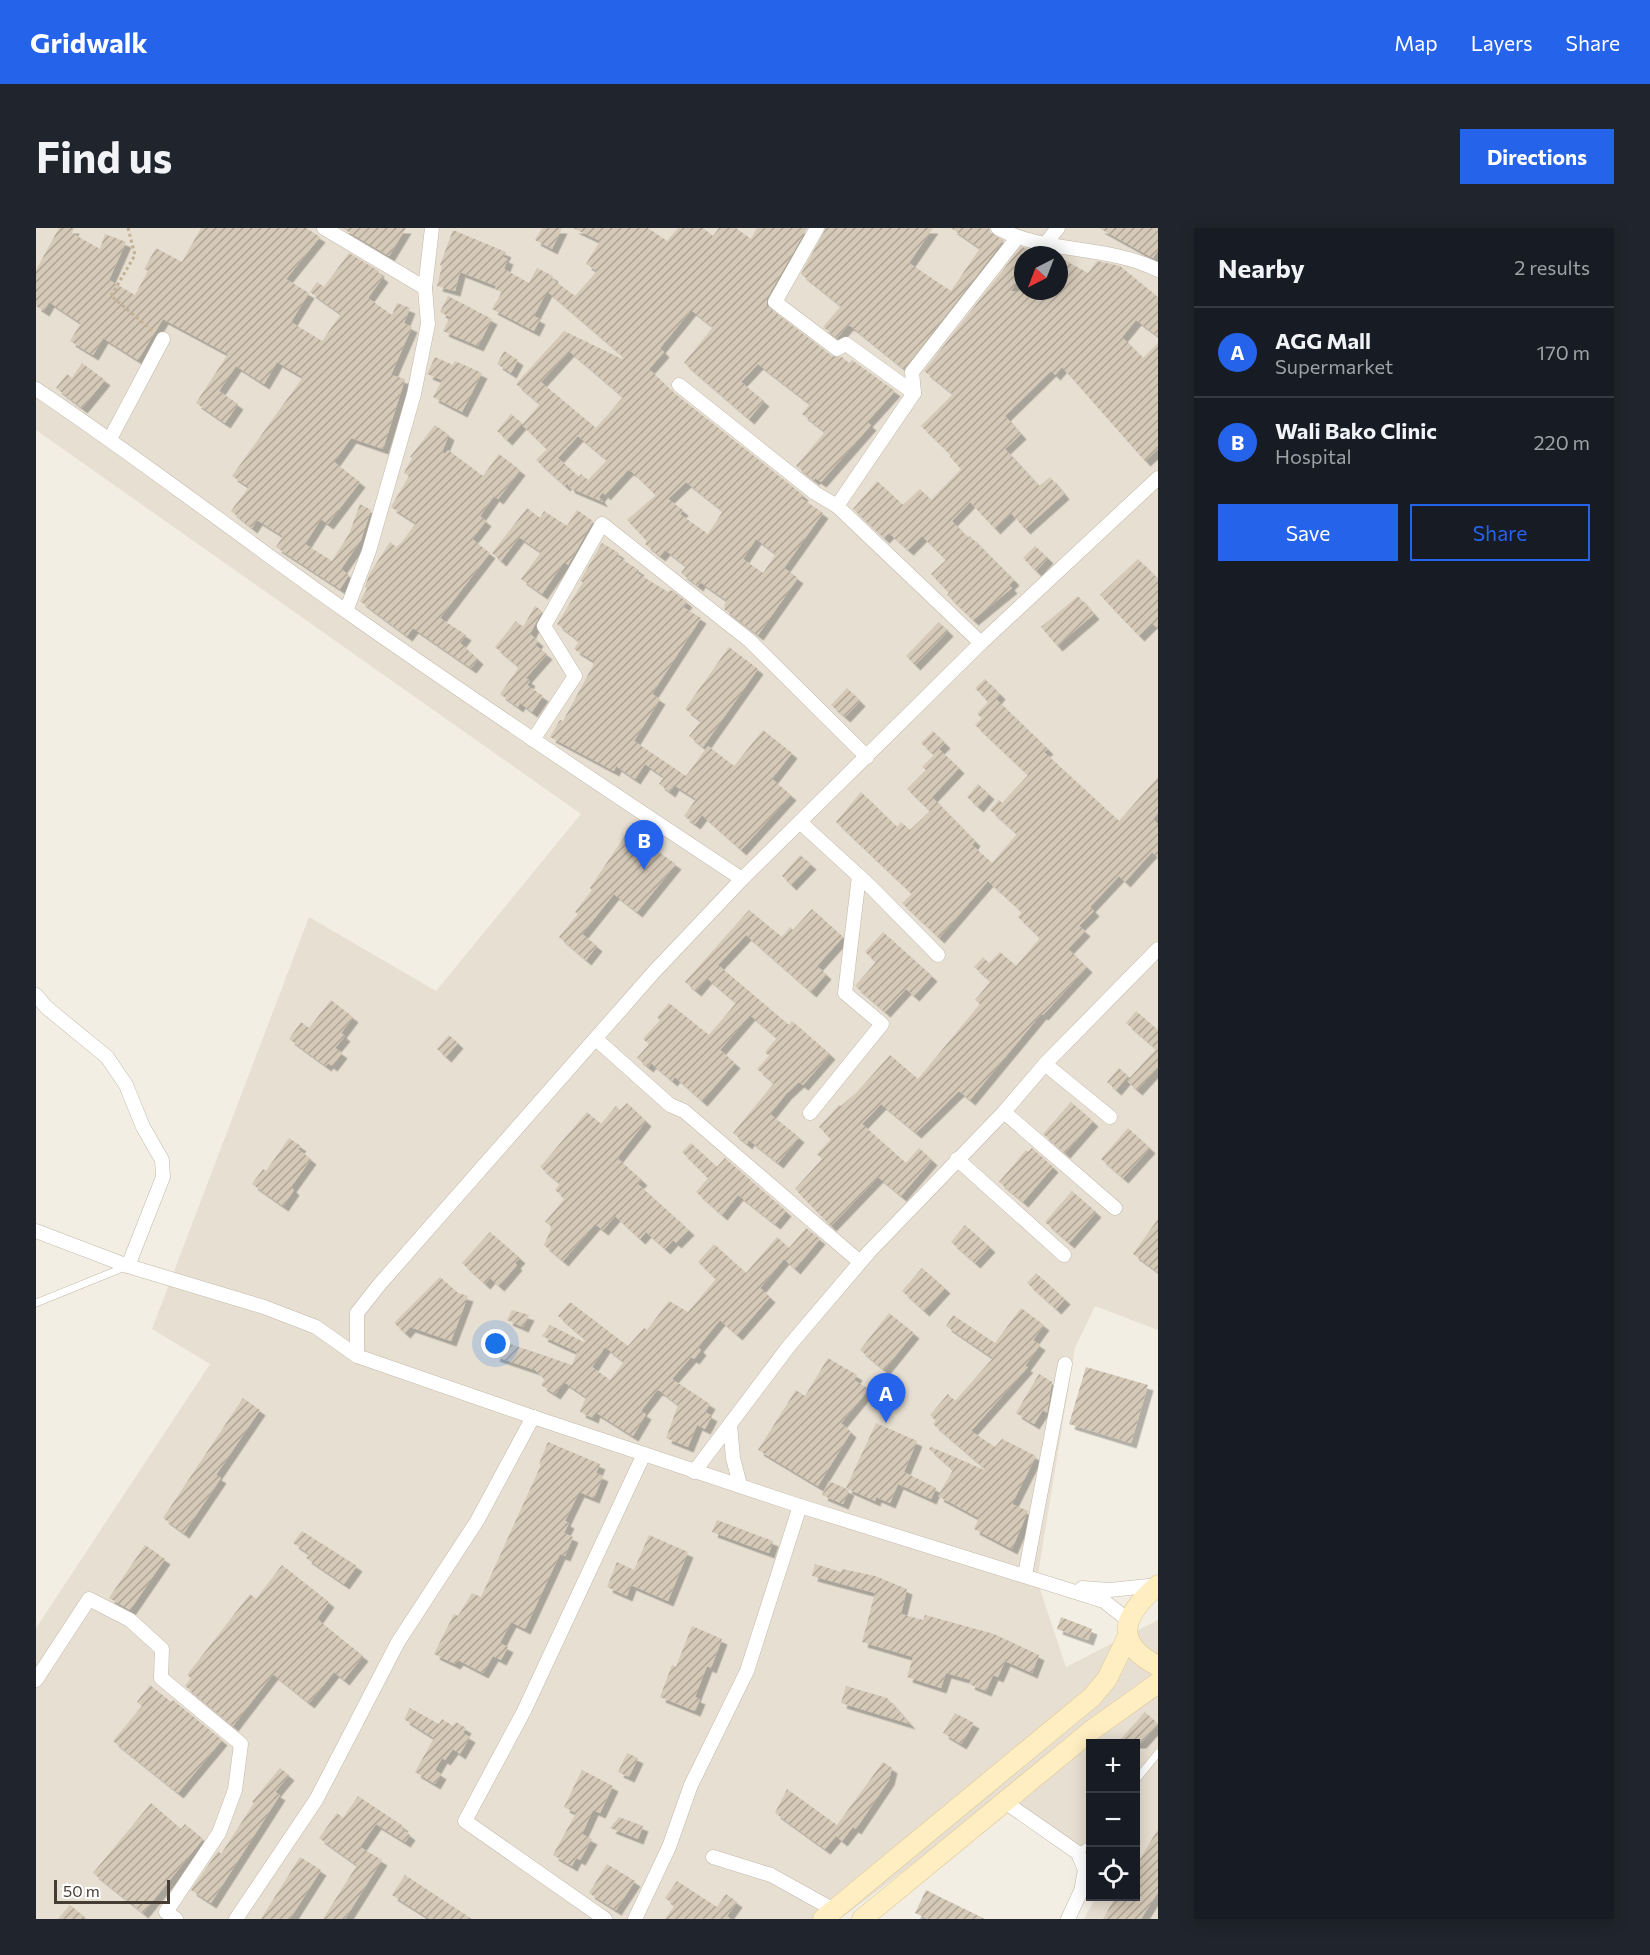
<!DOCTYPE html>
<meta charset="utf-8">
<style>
:root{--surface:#171b24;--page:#20242c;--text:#f1f3f6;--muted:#9ea1a6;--line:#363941;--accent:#2563eb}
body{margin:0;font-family:Commissioner,sans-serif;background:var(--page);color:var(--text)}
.controls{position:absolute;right:18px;bottom:18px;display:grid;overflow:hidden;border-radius:0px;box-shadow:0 3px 15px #0003}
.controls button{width:54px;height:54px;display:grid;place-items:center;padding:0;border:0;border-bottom:2px solid var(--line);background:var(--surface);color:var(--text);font:30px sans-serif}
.compass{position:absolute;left:978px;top:18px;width:54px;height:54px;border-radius:50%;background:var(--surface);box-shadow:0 3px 15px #0003;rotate:222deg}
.scale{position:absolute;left:18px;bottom:15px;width:116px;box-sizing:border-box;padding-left:6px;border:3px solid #453d33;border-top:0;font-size:16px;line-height:21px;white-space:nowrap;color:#453d33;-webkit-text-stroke:4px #fff;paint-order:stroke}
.you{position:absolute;left:460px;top:1116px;width:21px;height:21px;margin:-15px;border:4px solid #fff;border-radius:50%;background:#1a73e8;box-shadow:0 0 0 9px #1a73e833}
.badge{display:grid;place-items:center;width:39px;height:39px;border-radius:50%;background:var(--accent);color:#fff;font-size:20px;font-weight:700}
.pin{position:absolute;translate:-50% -50px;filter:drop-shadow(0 2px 3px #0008)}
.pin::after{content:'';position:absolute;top:32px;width:21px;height:18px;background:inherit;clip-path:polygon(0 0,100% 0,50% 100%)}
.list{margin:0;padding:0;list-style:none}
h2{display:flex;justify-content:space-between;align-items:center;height:78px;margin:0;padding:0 24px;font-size:26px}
h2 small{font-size:20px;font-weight:400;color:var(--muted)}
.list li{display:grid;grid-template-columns:39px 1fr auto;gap:18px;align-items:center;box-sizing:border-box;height:90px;padding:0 24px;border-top:2px solid var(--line)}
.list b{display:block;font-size:22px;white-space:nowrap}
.list p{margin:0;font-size:20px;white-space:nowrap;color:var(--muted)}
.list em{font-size:20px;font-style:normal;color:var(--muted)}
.actions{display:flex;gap:12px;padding:18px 24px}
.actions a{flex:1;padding:14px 0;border:2px solid var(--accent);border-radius:0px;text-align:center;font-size:21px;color:var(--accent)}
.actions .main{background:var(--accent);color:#fff}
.icon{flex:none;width:33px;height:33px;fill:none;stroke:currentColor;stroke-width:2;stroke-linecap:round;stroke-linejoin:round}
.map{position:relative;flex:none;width:1122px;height:1691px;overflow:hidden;border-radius:0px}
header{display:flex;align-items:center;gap:36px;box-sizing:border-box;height:84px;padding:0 30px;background:var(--accent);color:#fff}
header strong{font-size:28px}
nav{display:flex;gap:33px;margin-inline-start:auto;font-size:21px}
.intro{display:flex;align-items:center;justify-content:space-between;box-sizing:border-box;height:144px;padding:0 36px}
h1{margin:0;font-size:42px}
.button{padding:15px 27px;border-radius:0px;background:var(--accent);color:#fff;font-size:21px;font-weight:700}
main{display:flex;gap:36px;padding:0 36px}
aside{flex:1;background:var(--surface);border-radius:0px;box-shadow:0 3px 15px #0003}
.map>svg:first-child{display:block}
</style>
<header>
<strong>Gridwalk</strong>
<nav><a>Map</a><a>Layers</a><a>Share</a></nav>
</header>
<div class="intro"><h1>Find us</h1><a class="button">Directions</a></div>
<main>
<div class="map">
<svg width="1122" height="1691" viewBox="0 0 1122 1691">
<defs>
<pattern id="building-hatch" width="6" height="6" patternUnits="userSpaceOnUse" patternTransform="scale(1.5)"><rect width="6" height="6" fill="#d5c9b8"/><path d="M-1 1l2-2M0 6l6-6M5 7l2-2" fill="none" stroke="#afa496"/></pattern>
<filter id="shadow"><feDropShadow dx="5.5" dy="5.5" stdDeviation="0" flood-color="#0004"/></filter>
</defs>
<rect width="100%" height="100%" fill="#f3eee3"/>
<path fill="#e7dfd1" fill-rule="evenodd" d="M0,0H1122V1102L1059,1078L1039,1120L1001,1352L1030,1439L1122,1392V1691H1048L1060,1669L1100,1668V1516H1054V1634L965,1569L804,1691H0V1400L174,1136L116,1101L273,689L400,763L545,586L0,202ZM987,27H1023V63H987Z"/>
<g fill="url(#building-hatch)" fill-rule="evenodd" filter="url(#shadow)">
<polygon points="23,0 38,0 36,5 64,21 69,6 90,14 73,52 99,67 112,43 108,41 120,20 146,34 165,0 270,0 284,9 250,51 273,65 255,94 286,113 305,86 274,64 281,54 288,59 313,25 343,43 342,45 347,49 332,70 356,87 361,75 374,80 368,95 376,99 355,147 369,151 347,221 315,210 298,234 324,254 292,296 285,291 269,316 296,333 313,306 324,276 335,282 325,312 305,341 313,347 304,361 240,319 247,308 221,292 216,300 195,283 213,259 196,248 267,149 241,134 228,156 200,138 183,163 202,176 189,195 160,175 192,126 127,91 102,132 67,110 57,127 34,113 45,95 13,74 8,83 0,78 0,42"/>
<polygon points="306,0 370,0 353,28"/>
<polygon points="506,0 526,0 516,21 499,12"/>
<path d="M537,0H612L631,13L642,0H667L677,8L683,0H700L715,11L721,0H771L731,70V78L796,128L806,129L813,135L816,132L859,163L831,194L835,197L785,254L779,250L778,252L760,238L789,204L766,186L774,176L722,136L705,154L728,173L713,191L648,135L677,99L655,82L624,120L628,124L613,141L637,164L767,267L765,270L787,285L748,340L762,350L722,407L688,381L690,372L664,354L662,358L645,345L650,338L629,322L624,328L609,316L611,313L591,292L620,267L596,244L592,242L569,267L567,264L563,269L567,274L534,260L531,255L529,258L500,232L511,221L486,197L504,176L480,156L528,103L586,131L588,129L511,63L498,88L504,91L498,103L456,81L466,64L459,61L460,58L424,44L419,63L401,58L406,38L404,37L417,2L470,24L467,29L472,31L468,41L493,55L501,40L517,48L516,51L539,68L561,43L550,36L564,13ZM533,123L587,169L560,200L505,154ZM542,208L571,232L552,252L545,246L543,249L522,230ZM650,254L687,283L672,306L644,286L647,282L632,271ZM720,311L740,326L727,345L707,331Z"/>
<polygon points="790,0 897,0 873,35 915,63 944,20 915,0 953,0 955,6 968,12 868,141 816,99 812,97 801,110 787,99 805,78 765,46"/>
<polygon points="1063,0 1122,0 1122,22 1117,30"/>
<polygon points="985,19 1019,27 987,27 987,42 975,63 1023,63 1023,29 1052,45 1061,33 1084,38 1122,69 1122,108 1100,92 1086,109 1107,130 1122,115 1122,221 1109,233 1026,139 1019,147 1015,143 969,188 985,206 969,221 1003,258 1014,249 1028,266 989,301 975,285 959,301 934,274 916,293 932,310 934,308 978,352 973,357 976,360 937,392 911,367 913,365 895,346 910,332 886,308 872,322 853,305 848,310 817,281 841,253 867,277 884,261 895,272 925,241 914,229 915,227 885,198 917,166 888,143"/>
<polygon points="412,68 456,91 442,118 407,103 414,89 404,84"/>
<polygon points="468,123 482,132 475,145 461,136"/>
<polygon points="399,129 417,137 419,133 446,145 426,184 397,169 406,152 391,146"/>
<polygon points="46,135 69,152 46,180 20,160 31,146 36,150"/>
<polygon points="475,186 486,195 471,212 461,203"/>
<polygon points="399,197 413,207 406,224 409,226 412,222 447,248 463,226 484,242 462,271 458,268 444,288 450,293 436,311 454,325 404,390 430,407 424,415 442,431 435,440 377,400 371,408 324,373 331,361 329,359 334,345 354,314 360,319 365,315 380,295 355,279 373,248 368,245 376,230 374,229"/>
<polygon points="491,280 504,290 508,283 531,298 541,282 557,293 532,337 528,334 506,366 485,351 505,324 483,309 465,333 456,325"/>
<polygon points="566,315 583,325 581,328 603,342 601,345 632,364 634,362 637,363 651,374 647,379 665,390 616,466 624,471 598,513 650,548 672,518 698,538 727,502 756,525 736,551 755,567 705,622 666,587 659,596 648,588 660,571 638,557 634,564 623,556 628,549 609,536 599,551 580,538 578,543 514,509 524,492 527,493 559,434 538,421 543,413 521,396 547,354 544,353"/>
<polygon points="999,318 1012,330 1000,343 987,330"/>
<polygon points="1102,331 1122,351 1122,401 1116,395 1103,408 1064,367"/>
<polygon points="1042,368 1058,386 1021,418 1005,399"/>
<polygon points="499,378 506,383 494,406 502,413 499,417 511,426 490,450 494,453 491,457 507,468 496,484 484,475 482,479 464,466 483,439 459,419 480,393 487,399"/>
<polygon points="903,394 912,403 879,437 870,428"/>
<polygon points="693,419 722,441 667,519 653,508 665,493 649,481"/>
<polygon points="949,451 964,466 960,471 1012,521 1008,524 1083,593 1122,549 1122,585 1117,591 1122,596 1122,630 1116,624 1089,654 1083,648 1054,679 1058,683 1043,698 1049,703 1032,721 1051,739 1007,787 1005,786 934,872 923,863 880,905 845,876 826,896 870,935 883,920 896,932 865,968 842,949 795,998 759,961 786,931 781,926 795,911 783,899 803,877 805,878 821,864 854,827 882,851 944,776 939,772 955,753 938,739 947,729 953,735 964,724 980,738 1004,710 982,689 986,684 952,653 903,710 866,675 876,666 800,594 825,564 861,599 865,594 874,602 894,583 871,561 890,542 886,539 898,527 885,515 897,503 909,515 898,526 903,521 923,540 896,569 939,613 936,617 956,635 981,606 954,582 963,572 966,575 992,547 939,497 946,490 941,486 952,474 939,460"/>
<polygon points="811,460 824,473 809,489 795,477"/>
<polygon points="942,556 953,566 942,579 931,569"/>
<polygon points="592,603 640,636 601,684 578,666 546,706 561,718 550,732 523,709 542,686 539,684 556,662 554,660"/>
<polygon points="764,627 775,636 755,657 746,648"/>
<polygon points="776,681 807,709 781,738 790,746 775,764 710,707 682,737 753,797 756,793 794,826 767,857 763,854 750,866 734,886 763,909 742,935 713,912 711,916 697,905 738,855 721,841 733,828 729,824 741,810 714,787 684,822 699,835 666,873 639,849 636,853 615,835 612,839 601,830 613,816 607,811 624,792 621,789 633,775 673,807 700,775 671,750 660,763 649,754 713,682 746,709 754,699 757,702"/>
<polygon points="847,704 896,748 878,768 870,761 849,784 819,758 840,734 829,724"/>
<polygon points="295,772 317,789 305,805 309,808 299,820 306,825 296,838 292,835 290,838 253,811 265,794 273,800"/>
<polygon points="1100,783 1122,802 1122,839 1101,862 1091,853 1120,821 1090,795"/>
<polygon points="413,807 422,815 410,829 401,821"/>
<polygon points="1083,840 1092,848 1080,862 1071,854"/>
<polygon points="1035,874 1057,893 1029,925 1007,906"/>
<polygon points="591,875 610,893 581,930 606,952 602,956 653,1002 640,1015 637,1012 629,1021 610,1004 604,1011 579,988 567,1002 559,996 527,1033 508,1017 516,999 509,994 529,970 519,962 524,956 504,939 551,884 565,896 580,878 584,882"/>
<polygon points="1092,900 1114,920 1087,950 1065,931"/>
<polygon points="253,910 265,918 262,921 275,931 255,959 258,962 247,978 216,956 227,941 230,943"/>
<polygon points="655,915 681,939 689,930 750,983 739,996 702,967 686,987 660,964 672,950 646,924"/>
<polygon points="996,920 1017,939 987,974 963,954 990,922 992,924"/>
<polygon points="1036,963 1060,984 1033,1015 1009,994"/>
<polygon points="1122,991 1122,1044 1097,1026"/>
<polygon points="929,997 954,1019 939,1035 915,1014"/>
<path d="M770,1000L784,1011L759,1041L748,1031L724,1060L734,1069L701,1107L684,1092L662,1119L665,1122L658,1131L655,1129L636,1151L674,1176L669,1184L676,1188L669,1201L661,1197L652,1219L630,1210L642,1177L624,1163L621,1162L605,1183L610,1186L597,1208L559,1184L557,1190L544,1184L550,1169L528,1154L519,1166L505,1157L509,1151L499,1142L458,1128L463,1112L536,1137L541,1124L506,1108L514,1097L548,1114L550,1112L522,1088L534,1074L592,1118L608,1100L611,1102L633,1073L652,1084L680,1051L662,1034L678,1016L710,1045L741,1009L753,1020ZM569,1119L588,1134L574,1152L556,1139Z"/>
<polygon points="454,1004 484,1030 479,1035 481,1037 463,1058 454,1050 449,1056 426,1035"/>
<polygon points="886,1040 909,1060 888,1083 866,1063"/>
<polygon points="1000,1045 1029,1071 1020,1081 991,1055"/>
<polygon points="404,1049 422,1065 432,1068 415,1113 374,1099 369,1105 358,1095"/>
<polygon points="985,1080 1008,1097 997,1112 1004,1117 989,1138 992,1139 935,1203 959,1219 966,1211 1000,1228 976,1276 992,1283 976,1321 938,1301 943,1290 902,1268 917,1242 893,1221 895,1219 953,1244 897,1196 900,1193 894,1187 912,1166 919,1173 957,1130 910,1098 917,1087 959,1115"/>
<polygon points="476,1082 493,1087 487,1099 471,1092"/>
<polygon points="853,1085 878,1105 848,1142 824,1122"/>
<polygon points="792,1130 821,1147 818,1152 833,1161 805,1195 815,1204 782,1258 722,1222 760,1162 769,1168"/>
<polygon points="1050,1139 1112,1157 1095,1215 1033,1196"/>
<polygon points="1003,1146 1016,1154 1011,1185 1007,1182 998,1196 980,1185"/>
<polygon points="207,1170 224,1182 180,1247 185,1250 148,1305 127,1290"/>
<polygon points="840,1195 881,1213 868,1244 900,1260 895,1271 862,1256 854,1275 840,1269 839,1273 810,1260"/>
<polygon points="512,1214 564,1236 560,1245 567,1248 558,1270 543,1264 529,1293 533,1295 528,1305 537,1309 529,1328 524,1326 489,1401 475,1394 464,1415 472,1419 465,1432 457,1428 447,1445 422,1432 419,1436 398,1426 418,1386 422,1388 436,1365 445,1369 505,1237 503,1236"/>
<polygon points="793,1253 813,1262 807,1276 786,1267"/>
<polygon points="681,1292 737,1313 733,1325 676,1304"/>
<polygon points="266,1303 321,1338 308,1356 270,1330 273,1326 257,1315"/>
<polygon points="613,1307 652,1324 632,1373 595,1357 591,1368 571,1359 581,1334 598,1342"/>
<polygon points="109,1317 129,1331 94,1382 73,1370"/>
<polygon points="779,1336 805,1344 806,1341 839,1348 871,1361 865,1386 887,1392 889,1387 958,1406 1003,1427 996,1445 969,1433 962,1449 957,1447 950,1463 933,1456 935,1452 910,1445 905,1460 871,1449 877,1429 826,1414 839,1365 776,1348"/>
<polygon points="246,1337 293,1374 281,1391 327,1428 308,1452 298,1444 273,1475 237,1446 197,1498 149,1458 155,1450 151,1447 214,1366 220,1371"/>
<polygon points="1025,1389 1056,1401 1052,1412 1021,1401"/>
<polygon points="656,1398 686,1411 675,1440 671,1438 659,1469 664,1471 659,1483 624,1469 636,1437 640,1439"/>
<polygon points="114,1457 135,1474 137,1472 186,1512 142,1565 77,1513 106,1478 101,1474"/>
<polygon points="810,1458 851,1470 874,1496 805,1475"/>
<polygon points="374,1480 403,1496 406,1491 417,1498 420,1494 430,1500 427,1505 434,1509 424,1526 417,1521 409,1532 406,1530 399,1542 405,1546 399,1556 379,1544 398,1510 368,1491"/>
<polygon points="1109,1484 1122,1496 1105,1515 1081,1515"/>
<polygon points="919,1485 938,1495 925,1516 907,1505"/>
<polygon points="591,1525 602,1530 593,1549 582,1544"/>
<polygon points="847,1534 856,1540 853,1552 820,1601 817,1599 806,1613 800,1608 789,1621 739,1585 751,1561 801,1597"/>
<polygon points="244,1540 253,1547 239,1564 244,1567 175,1675 155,1662 182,1623 185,1626 218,1575 216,1574"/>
<polygon points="546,1542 577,1558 564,1585 557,1582 546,1606 556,1611 544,1632 540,1630 536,1638 517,1627 540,1585 528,1579"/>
<polygon points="322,1568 367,1598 365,1600 374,1607 369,1614 340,1596 324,1619 346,1632 309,1691 287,1691 321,1637 283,1610 301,1585 307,1590"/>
<polygon points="115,1575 145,1601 149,1596 167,1611 107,1685 57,1645"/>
<polygon points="583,1589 607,1598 602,1611 574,1600"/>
<polygon points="1122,1601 1122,1664 1105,1691 1067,1691 1080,1668 1100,1668 1100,1638"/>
<polygon points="264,1629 285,1642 254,1691 225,1691"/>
<polygon points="571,1636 599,1653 580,1682 553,1665"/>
<polygon points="369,1647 436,1691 394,1691 356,1667"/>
<polygon points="641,1653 681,1679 690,1666 701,1674 691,1688 695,1691 629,1691 639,1677 629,1670"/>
<polygon points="890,1662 906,1670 949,1691 892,1691 879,1685"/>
<polygon points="34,1677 51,1691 22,1691"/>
</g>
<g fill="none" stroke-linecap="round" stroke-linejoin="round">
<g stroke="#c2b8a8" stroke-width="8">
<g id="lane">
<polyline points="0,1075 89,1039"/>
<polyline points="1100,1552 1122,1525"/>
<polyline points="1042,1625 1054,1616"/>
</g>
</g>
<g stroke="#c2b8a8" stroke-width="15">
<g id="street">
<polyline points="288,0 389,60"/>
<polyline points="781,0 739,74 801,121 810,116 878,165"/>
<path d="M962,0C1009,26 1069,16 1122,42"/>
<polyline points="1010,15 1022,0"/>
<polyline points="643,157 779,265 801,278"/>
<path d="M0,161C106,232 206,310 310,383C441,475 573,563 706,651"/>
<polyline points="74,211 127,111"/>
<polyline points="310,383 333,323 378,166 392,96 389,60 396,0"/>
<polyline points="945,415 801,278 878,165 876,144 981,10"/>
<polyline points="497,512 539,448 508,398 566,296 713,412 831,529"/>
<polyline points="765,595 835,659 902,727"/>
<polyline points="0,767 10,779 71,829 90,857 107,899 126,932 127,949 92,1038"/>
<polyline points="560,811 634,877 648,883 824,1034"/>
<polyline points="1009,836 1074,889"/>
<polyline points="968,884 1079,980"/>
<polyline points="774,885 846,796 809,765 823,648"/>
<polyline points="921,931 1028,1027"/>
<polyline points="0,1003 92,1038 228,1079 280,1099 321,1128 497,1189 764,1278 1068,1373 1092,1392"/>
<polyline points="321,1128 321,1085 343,1057 617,745 706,651 945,415 1122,250"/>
<polyline points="694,1197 697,1230 704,1257"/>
<polyline points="658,1244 753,1118 833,1024 968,884 1009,836 1122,721"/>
<polyline points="989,1347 1029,1136"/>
<polyline points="1046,1360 1074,1362 1122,1357"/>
<polyline points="0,1452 53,1371 94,1392 126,1421 125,1450 205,1516 199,1562 183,1605 130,1684 140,1691"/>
<polyline points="969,1574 1042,1625 1049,1642 1045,1663 1032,1691"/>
<polyline points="677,1629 735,1647 798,1682"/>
<polyline points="200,1691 280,1572 362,1414 441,1293 497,1189"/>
<polyline points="569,1691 429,1593 488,1483 608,1226"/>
<polyline points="599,1691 633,1619 655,1557 711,1443 764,1278"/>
</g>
</g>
<g stroke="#dac491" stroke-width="21">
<g id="secondary">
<path d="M1122,1357C1088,1386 1075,1414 1122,1438"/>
<polyline points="787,1691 1056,1469 1071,1451 1091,1410"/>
<polyline points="826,1691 1056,1502 1122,1455"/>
</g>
</g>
<polyline stroke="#c2b195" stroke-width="3" stroke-dasharray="3 3" stroke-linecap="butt" points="92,0 99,27 75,68 117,103"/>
<use href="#lane" stroke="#fff" stroke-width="7"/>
<use href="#street" stroke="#fff" stroke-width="14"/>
<use href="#secondary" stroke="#ffeec1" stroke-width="20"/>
</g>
</svg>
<div class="controls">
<button>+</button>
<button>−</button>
<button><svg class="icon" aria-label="locate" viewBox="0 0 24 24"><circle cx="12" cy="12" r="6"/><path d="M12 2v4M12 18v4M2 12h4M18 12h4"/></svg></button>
</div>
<svg class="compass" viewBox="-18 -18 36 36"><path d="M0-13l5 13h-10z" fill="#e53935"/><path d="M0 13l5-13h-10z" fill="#9ea1a6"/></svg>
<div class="scale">50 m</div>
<div class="you"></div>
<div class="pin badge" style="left:850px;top:1195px">A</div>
<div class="pin badge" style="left:608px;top:642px">B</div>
</div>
<aside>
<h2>Nearby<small>2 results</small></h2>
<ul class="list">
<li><span class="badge">A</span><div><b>AGG Mall</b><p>Supermarket</p></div><em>170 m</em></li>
<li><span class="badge">B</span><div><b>Wali Bako Clinic</b><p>Hospital</p></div><em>220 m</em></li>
</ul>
<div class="actions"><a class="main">Save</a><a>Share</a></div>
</aside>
</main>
